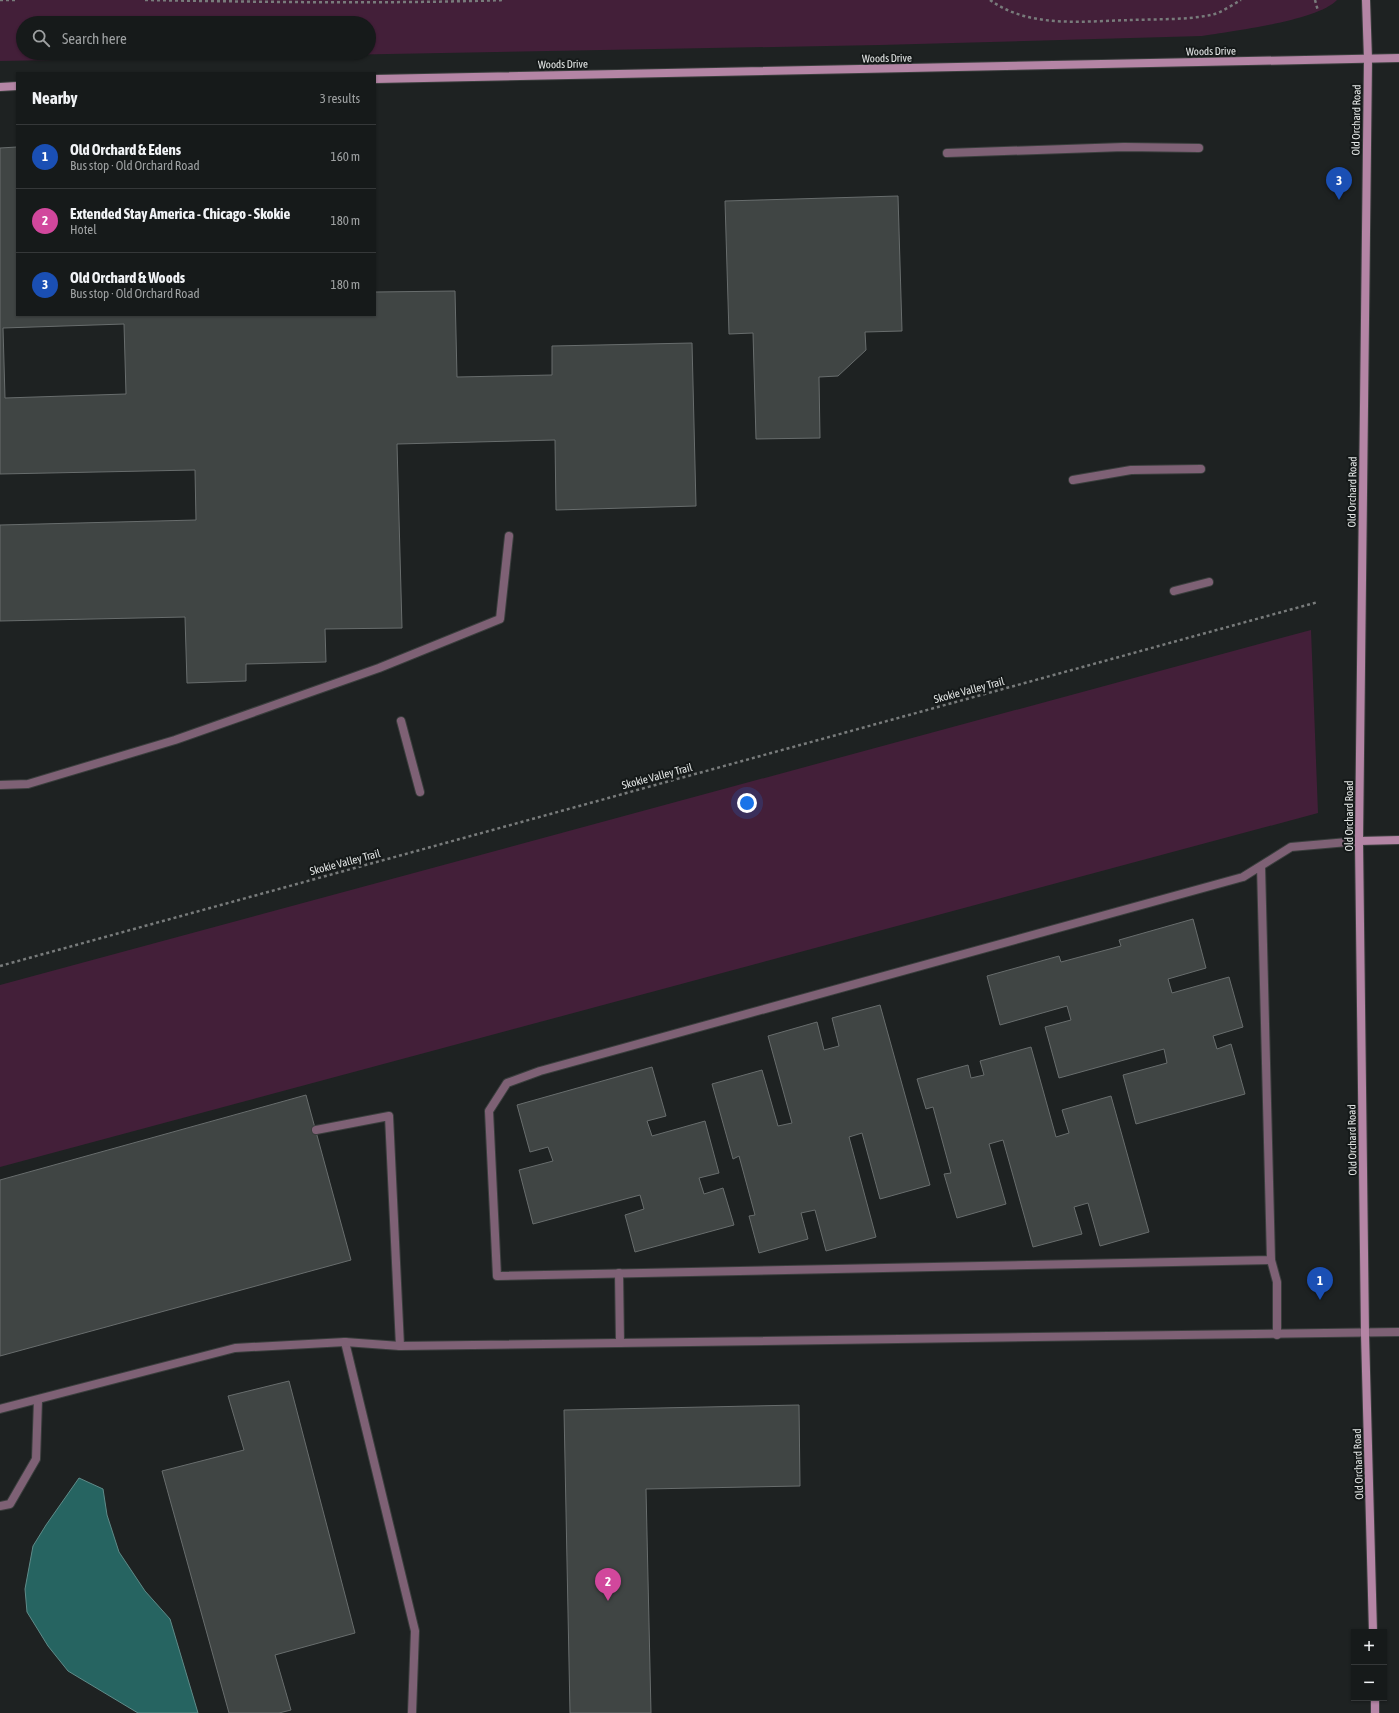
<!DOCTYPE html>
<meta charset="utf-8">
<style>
:root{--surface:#161a1a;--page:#1f2323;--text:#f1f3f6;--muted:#9ea1a2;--line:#353839;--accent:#8c9099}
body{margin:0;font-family:"Asap Condensed",sans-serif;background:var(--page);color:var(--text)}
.controls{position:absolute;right:12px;bottom:12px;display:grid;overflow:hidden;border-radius:0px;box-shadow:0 1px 3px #0004}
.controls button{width:36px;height:36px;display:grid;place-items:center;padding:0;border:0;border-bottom:1px solid var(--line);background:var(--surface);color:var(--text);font:20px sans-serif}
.you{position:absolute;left:747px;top:803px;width:14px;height:14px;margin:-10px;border:3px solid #fff;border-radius:50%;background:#1a73e8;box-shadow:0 0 0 6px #1a73e833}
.badge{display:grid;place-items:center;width:26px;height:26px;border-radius:50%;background:var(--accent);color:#fff;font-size:13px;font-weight:700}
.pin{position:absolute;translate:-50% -33px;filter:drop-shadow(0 1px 2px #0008)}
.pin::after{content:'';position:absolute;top:21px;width:14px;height:12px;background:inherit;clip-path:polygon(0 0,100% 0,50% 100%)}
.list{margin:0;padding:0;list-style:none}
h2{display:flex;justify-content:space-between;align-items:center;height:52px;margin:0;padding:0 16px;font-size:17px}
h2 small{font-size:13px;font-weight:400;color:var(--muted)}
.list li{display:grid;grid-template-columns:26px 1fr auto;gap:12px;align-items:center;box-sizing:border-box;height:64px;padding:0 16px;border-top:1px solid var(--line)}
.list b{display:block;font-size:15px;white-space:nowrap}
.list p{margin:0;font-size:13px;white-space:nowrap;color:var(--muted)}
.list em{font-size:13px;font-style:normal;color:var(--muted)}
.icon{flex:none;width:22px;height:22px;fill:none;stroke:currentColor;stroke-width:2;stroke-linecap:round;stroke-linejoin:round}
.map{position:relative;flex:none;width:1399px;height:1713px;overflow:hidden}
.search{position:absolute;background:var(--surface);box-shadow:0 1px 3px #0004;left:16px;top:16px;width:360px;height:44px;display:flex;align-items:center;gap:10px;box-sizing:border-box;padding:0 14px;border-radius:22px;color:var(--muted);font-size:15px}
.panel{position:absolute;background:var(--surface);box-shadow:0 1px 3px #0004;left:16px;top:72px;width:360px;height:244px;border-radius:0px}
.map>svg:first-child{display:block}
</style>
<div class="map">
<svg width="1399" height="1713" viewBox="0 0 1399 1713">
<rect width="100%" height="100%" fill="#1e2222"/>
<g fill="#431f39" fill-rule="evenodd">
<path d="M0,0H1337C1317,21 1232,31 1202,36L880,45L0,61ZM23,23H369V53H23Z"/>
<polygon points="1311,630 1318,813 0,1167 0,985"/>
</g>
<polygon fill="#266461" stroke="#5f8b89" points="79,1478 103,1489 107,1515 119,1552 145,1591 170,1619 198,1713 138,1713 68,1671 48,1646 27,1612 25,1589 33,1546 46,1525"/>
<g fill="#404544" stroke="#686d6d" fill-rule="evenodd">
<path d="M17,147V315H375V292L455,291L457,377L552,375V346L692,343L696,506L556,510L555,440L397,444L402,628L325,629L326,662L246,664V681L187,683L185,617L0,621V525L196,520L195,470L0,474V148ZM124,324L126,394L5,398L3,328Z"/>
<polygon points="898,196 902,331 865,332 866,350 838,376 819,377 820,438 756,439 753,333 729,334 725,201"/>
<polygon points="1193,919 1206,968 1168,979 1172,993 1229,977 1243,1027 1213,1036 1217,1049 1231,1044 1245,1094 1136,1124 1123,1075 1167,1063 1164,1049 1059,1078 1045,1027 1071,1020 1067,1006 1000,1025 987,976 1059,956 1061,962 1121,946 1119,940"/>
<polygon points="880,1005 930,1185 880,1199 862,1133 849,1137 876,1237 826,1251 815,1210 801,1213 808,1239 759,1253 749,1216 755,1215 739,1156 733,1159 712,1084 762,1070 778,1126 792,1123 768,1036 817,1022 824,1050 839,1046 832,1018"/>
<polygon points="1031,1047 1056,1137 1069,1133 1062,1110 1111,1096 1149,1232 1100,1246 1088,1203 1074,1207 1082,1234 1033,1247 1003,1140 989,1144 1006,1204 957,1218 944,1174 951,1173 933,1107 926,1109 917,1079 968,1065 971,1078 984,1075 980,1061"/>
<polygon points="652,1067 666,1116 647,1121 652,1136 705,1121 719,1173 699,1178 704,1194 723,1188 734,1225 635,1252 625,1215 644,1209 640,1195 533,1224 519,1170 553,1161 548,1147 530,1152 517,1105"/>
<polygon points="306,1095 351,1260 0,1356 0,1180"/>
<polygon points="289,1381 355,1633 275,1655 291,1710 279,1713 229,1713 162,1471 244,1450 228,1396"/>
<polygon points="799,1405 800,1486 646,1489 651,1713 570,1713 564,1410"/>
</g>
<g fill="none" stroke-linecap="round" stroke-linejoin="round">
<g stroke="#3a3e3d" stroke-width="10">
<g id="lane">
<polyline points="947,153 1124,147 1199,148"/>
<polyline points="1073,480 1131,470 1201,469"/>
<polyline points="1174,591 1209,582"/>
<polyline points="401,721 420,792"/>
<polyline points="0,785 28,784 175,740 379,668 500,619 509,536"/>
<polyline points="1261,866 1271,1260 497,1276 489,1111 507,1083 540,1071 1243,877 1291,847 1359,841"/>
<polyline points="316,1130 389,1116 400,1346"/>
<polyline points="1271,1260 1277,1282 1277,1335"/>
<polyline points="619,1273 620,1343"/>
<polyline points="345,1342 415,1631 412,1713"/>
<polyline points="0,1409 235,1348 345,1342 400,1346 1399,1332"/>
<polyline points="0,1506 10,1504 36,1459 38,1400"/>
</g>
</g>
<g stroke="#3a3e3d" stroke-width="10">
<g id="secondary">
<polyline points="1366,0 1368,59 1359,841 1365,1334 1373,1632"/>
<polyline points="375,79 1399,58"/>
<polyline points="0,87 17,86"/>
<polyline points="1359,841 1399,840"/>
<polyline points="1375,1698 1375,1713"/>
</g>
</g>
<g stroke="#787b7b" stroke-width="2.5" stroke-dasharray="3 3" stroke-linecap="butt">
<polyline points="0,0 18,0"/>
<path d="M145,0C265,2 385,4 505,0"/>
<path d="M990,0C1030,29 1085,21 1132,20C1158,19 1186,20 1211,15C1221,13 1232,5 1241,0"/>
<polyline points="1315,0 1318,11"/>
<polyline points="0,966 1318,602"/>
</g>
<use href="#lane" stroke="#7e6175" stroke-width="8"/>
<use href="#secondary" stroke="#b485a5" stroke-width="8"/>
</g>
<g text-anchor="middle" stroke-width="4" stroke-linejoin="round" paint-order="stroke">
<g font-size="11" fill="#e4e7e6" stroke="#151919">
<text transform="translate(1211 51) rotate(-1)" y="4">Woods Drive</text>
<text transform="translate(887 58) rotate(-1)" y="4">Woods Drive</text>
<text transform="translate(563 64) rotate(-1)" y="4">Woods Drive</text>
<text transform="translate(1356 120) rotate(-89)" y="4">Old Orchard Road</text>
<text transform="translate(1352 492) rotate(-89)" y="4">Old Orchard Road</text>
<text transform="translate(969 690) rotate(-15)" y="4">Skokie Valley Trail</text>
<text transform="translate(657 776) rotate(-15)" y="4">Skokie Valley Trail</text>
<text transform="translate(1349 816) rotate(-90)" y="4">Old Orchard Road</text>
<text transform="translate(345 862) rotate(-15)" y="4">Skokie Valley Trail</text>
<text transform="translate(1352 1140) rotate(-91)" y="4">Old Orchard Road</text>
<text transform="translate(1358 1464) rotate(-92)" y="4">Old Orchard Road</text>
</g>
</g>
</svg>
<div class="controls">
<button>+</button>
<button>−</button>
</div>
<div class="you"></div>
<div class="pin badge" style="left:1320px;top:1300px;background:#1a4fb4">1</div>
<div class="pin badge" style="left:608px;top:1601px;background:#d1479c">2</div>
<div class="pin badge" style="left:1339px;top:200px;background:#1a4fb4">3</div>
<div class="search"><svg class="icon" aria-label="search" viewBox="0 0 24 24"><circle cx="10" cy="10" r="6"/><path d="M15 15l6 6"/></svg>Search here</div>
<section class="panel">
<h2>Nearby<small>3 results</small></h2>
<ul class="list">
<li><span class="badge" style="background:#1a4fb4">1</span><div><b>Old Orchard &amp; Edens</b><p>Bus stop · Old Orchard Road</p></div><em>160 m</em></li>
<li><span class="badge" style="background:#d1479c">2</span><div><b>Extended Stay America - Chicago - Skokie</b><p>Hotel</p></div><em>180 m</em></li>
<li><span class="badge" style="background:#1a4fb4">3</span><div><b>Old Orchard &amp; Woods</b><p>Bus stop · Old Orchard Road</p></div><em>180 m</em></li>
</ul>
</section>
</div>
